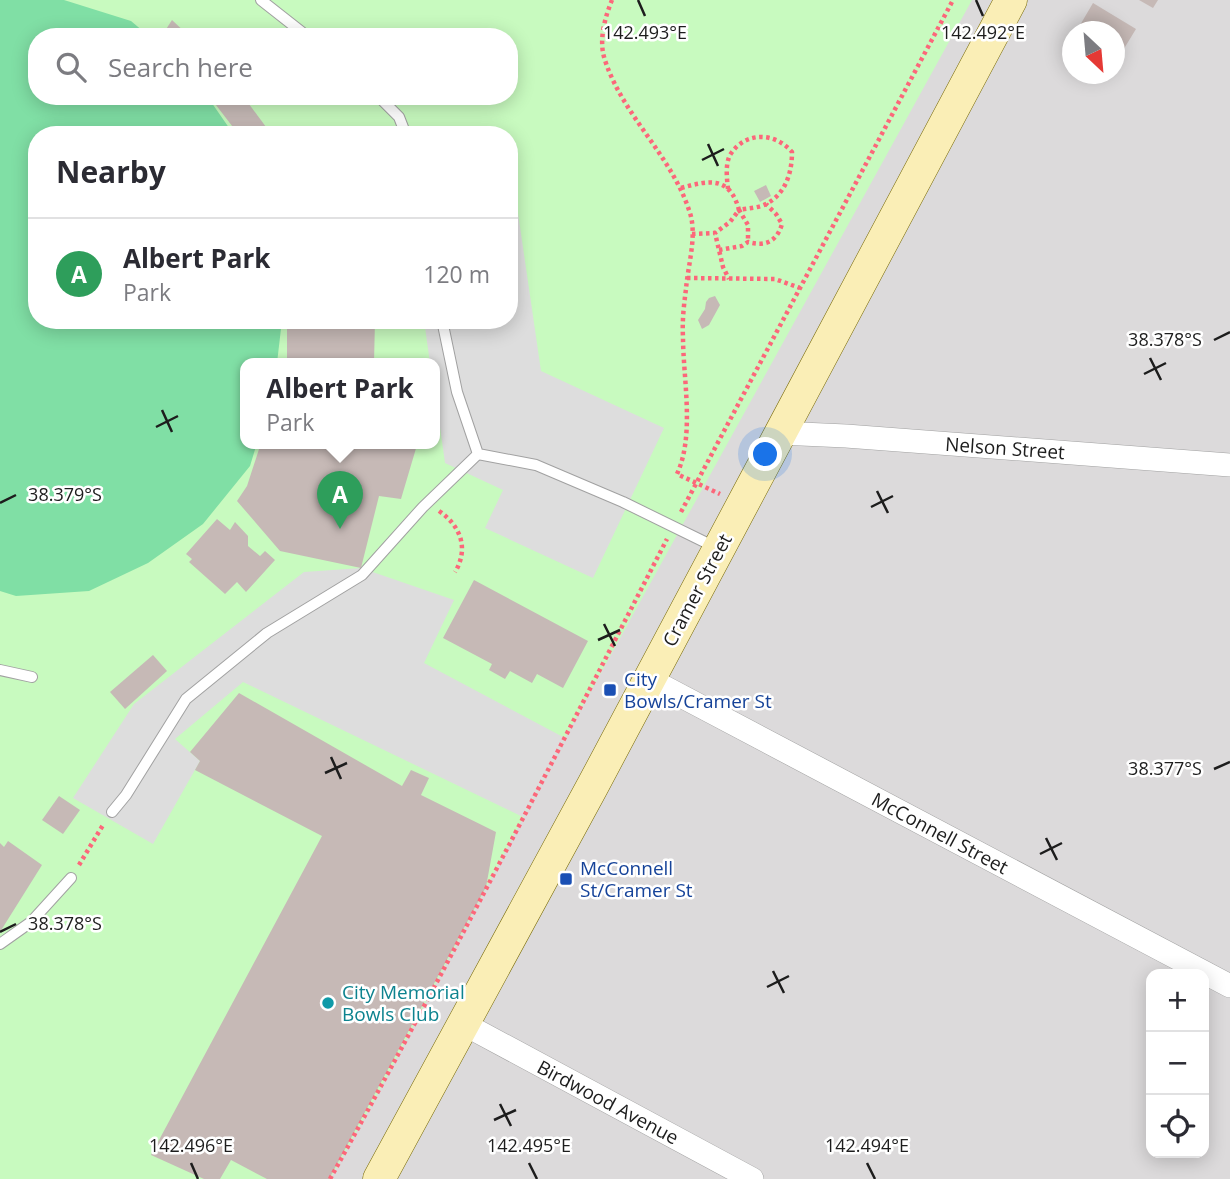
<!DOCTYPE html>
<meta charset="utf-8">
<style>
:root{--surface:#fff;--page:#f2f2f3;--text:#2b2b33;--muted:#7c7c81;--line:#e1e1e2;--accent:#0f766e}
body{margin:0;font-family:"Open Sans",sans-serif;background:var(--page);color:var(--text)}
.controls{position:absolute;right:21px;bottom:21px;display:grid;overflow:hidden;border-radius:14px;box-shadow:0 4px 18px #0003}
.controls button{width:63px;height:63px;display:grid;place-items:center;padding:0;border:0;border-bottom:2px solid var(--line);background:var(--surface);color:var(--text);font:35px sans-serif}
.compass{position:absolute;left:1062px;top:21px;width:63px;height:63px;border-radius:50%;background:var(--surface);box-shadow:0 4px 18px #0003;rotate:154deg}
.you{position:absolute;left:766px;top:455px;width:24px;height:24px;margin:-18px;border:5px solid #fff;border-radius:50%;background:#1a73e8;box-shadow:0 0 0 10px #1a73e833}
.badge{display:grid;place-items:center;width:46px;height:46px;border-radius:50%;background:var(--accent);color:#fff;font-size:23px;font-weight:700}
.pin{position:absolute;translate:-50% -58px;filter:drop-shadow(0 2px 4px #0008)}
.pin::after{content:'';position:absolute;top:37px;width:24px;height:21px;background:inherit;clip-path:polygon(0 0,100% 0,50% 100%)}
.popup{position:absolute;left:240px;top:358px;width:200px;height:91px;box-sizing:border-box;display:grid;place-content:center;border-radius:14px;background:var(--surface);filter:drop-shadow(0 2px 5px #0005);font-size:23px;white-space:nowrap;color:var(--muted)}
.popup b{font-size:26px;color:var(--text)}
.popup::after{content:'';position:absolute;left:50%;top:100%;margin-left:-14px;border:14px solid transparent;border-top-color:var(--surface)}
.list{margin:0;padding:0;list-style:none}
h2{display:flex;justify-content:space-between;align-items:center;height:91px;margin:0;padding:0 28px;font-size:30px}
h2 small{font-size:23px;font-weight:400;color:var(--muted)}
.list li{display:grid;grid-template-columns:46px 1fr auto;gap:21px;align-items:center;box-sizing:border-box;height:112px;padding:0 28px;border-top:2px solid var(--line)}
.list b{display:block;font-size:26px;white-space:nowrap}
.list p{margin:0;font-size:23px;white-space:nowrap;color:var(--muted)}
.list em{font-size:23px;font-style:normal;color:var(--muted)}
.icon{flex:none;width:38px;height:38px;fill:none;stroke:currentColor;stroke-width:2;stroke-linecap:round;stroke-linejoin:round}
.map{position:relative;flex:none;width:1230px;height:1179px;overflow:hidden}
.search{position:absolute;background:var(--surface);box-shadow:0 4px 18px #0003;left:28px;top:28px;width:490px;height:77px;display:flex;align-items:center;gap:18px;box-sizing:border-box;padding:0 24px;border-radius:28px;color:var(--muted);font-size:26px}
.panel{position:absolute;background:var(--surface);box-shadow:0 4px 18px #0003;left:28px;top:126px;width:490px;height:203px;border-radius:28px}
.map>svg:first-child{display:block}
</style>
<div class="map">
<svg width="1230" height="1179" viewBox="0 0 1230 1179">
<rect width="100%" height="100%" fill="#efe8e3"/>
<path fill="#dcdadb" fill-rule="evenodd" d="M0,0H1230V1179H0ZM1072,32H1114V74H1072ZM37,37H509V96H37ZM37,135H509V320H37ZM246,363H434V443H246ZM1151,974H1204V1153H1151Z"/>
<path fill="#c8fabf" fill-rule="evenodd" d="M0,0H972L565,738L378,1093L330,1179H0ZM37,37H509V96H37ZM37,135H509V320H37ZM246,363H434V443H246Z"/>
<polygon fill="#80dfa5" points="0,0 64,0 131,21 150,37 37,37 37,96 207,96 234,135 37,135 37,320 282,320 277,363 246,363 246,443 257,443 250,466 203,524 148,563 89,591 16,596 0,591"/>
<g fill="#ddd">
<polygon points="509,172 512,172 541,371 664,428 593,578 485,528 503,490 445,463 435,391 434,363 430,363 424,320 509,320"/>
<polygon points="361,568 454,600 424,663 565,738 523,817 243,682 175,739 200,761 153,844 73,798 134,704 304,572"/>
</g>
<g fill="#c6b9b6">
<polygon points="1139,0 1158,0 1153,8"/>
<polygon points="1093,3 1136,29 1114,65 1114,32 1076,32"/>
<polygon points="172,20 190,37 161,37"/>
<polygon points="209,96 243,96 272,135 239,135"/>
<polygon points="766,185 771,196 760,202 754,191"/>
<polygon points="715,296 720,305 709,325 702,329 698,320 705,309 706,302 709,298"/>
<polygon points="287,320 375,320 374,363 287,363"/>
<polygon points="261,443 417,445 401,499 379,496 361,568 280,551 237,501 247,486"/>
<polygon points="217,519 230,530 235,522 248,536 248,546 260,556 265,551 275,560 246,592 237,582 225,594 189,562 192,559 186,554"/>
<polygon points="474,580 588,641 563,688 537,674 532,683 510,671 505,679 489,670 492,664 443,638"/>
<polygon points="153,655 167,671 125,709 110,692"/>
<polygon points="239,693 402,786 411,770 429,778 421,795 496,832 486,887 329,1179 267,1179 231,1160 220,1179 204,1179 151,1155 322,836 195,770 200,761 190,752"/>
<polygon points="59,796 80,810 63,834 42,820"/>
<polygon points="8,841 42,865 0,932 0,843 4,847"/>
</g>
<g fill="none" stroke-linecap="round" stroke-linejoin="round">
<g stroke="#a1a1a1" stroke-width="12">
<g id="lane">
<polyline points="261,0 308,37"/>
<polyline points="378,96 399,117 406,135"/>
<polyline points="442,320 457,392 478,454 536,465 623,502 717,548"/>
<polyline points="0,670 32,677"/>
<polyline points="112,812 126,795 186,699 267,633 362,575 423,507 478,454"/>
<polyline points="0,944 31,922 71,878"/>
</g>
</g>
<g stroke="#a1a1a1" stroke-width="24">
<g id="street">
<polyline points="779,433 846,436 1230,465"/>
<polyline points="649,679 1230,986"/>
<polyline points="464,1024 752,1179"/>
</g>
</g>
<g stroke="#766803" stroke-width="33">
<polyline id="secondary" points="379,1179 592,787 1011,0"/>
</g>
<g stroke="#fc677a" stroke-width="4.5" stroke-dasharray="3.5 3.5" stroke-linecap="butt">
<path d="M612,0C605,17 599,39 604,57C621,114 670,153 689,210C698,234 688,264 686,289C684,304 682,321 683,337C683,378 695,435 677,474L720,494"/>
<path d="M681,188C709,180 730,176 739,210L730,222L715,233"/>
<path d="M728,189C727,179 725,165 730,155C745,131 775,132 792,152C792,172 786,194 766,204C759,208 747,208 739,210L748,225V242"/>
<polyline points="692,234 715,233 723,267 729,279"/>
<path d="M719,250L742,246L748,242C766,247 777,241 782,224L776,214L766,204"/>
<polyline points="687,278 775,279 800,288"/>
<path d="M439,511C461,526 469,549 455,572"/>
<polyline points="681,512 953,0"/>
<polyline points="79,865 103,825"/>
<path d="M330,1179C447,968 557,753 667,539"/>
</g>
<use href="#lane" stroke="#fff" stroke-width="10"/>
<use href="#street" stroke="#fff" stroke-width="23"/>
<use href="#secondary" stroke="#faeeb6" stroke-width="32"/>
</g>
<path fill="none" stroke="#1d1d1d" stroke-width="2.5" d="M638,0L645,16M976,0L983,16M708,144L718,166M702,160L724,149M1214,340L1230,332M1150,358L1161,380M1144,374L1166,363M162,410L172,432M156,427L178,416M877,491L888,513M0,503L16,495M871,507L893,496M604,624L615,646M598,640L620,630M331,757L341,779M1214,769L1230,762M325,773L347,763M1046,838L1057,860M1040,854L1062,843M0,932L16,924M773,971L784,993M767,987L789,976M500,1104L511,1126M494,1120L516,1110M191,1163L198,1179M529,1163L537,1179M867,1163L875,1179"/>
<g fill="#1a4fb4" stroke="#fff" stroke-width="2.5">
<rect x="603" y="683" width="14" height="14" rx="3.5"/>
<rect x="559" y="872" width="14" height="14" rx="3.5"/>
</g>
<circle fill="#0f9aa8" stroke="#fff" stroke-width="2.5" cx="328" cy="1003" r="7"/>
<g text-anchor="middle" stroke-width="5" stroke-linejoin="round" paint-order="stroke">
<g font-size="19" fill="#1d1d1d" stroke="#fff">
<text transform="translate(1005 448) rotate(4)" y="7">Nelson Street</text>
<text transform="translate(697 590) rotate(-62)" y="7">Cramer Street</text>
<text transform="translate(940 833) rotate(28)" y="7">McConnell Street</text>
<text transform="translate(608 1102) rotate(28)" y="7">Birdwood Avenue</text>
</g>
<g font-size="19" fill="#164399" stroke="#fff" text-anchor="start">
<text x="624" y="686">City<tspan x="624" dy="22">Bowls/Cramer St</tspan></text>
<text x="580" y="875">McConnell<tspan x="580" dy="22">St/Cramer St</tspan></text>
</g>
<g font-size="19" fill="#0d838f" stroke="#fff" text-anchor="start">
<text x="342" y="999">City Memorial<tspan x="342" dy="22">Bowls Club</tspan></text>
</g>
</g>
<g font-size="18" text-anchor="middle" fill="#1d1d1d" stroke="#fff" stroke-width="5" stroke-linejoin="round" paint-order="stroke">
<text x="645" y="39">142.493°E</text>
<text x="983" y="39">142.492°E</text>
<text x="1165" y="346">38.378°S</text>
<text x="65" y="501">38.379°S</text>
<text x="1165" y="775">38.377°S</text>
<text x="65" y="930">38.378°S</text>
<text x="191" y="1152">142.496°E</text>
<text x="529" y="1152">142.495°E</text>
<text x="867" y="1152">142.494°E</text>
</g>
</svg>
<div class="controls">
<button>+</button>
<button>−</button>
<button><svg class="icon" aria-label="locate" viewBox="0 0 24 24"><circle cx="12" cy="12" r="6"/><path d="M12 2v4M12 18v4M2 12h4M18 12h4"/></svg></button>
</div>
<svg class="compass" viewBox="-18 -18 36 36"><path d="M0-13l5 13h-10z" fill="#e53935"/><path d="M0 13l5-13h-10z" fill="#7c7c81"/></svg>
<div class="you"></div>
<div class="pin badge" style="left:340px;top:529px;background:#2e9e5b">A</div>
<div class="popup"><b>Albert Park</b>Park</div>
<div class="search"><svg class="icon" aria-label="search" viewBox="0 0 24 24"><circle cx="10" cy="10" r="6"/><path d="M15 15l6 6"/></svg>Search here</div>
<section class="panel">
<h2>Nearby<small></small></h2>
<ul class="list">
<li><span class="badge" style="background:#2e9e5b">A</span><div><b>Albert Park</b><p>Park</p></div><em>120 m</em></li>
</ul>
</section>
</div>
